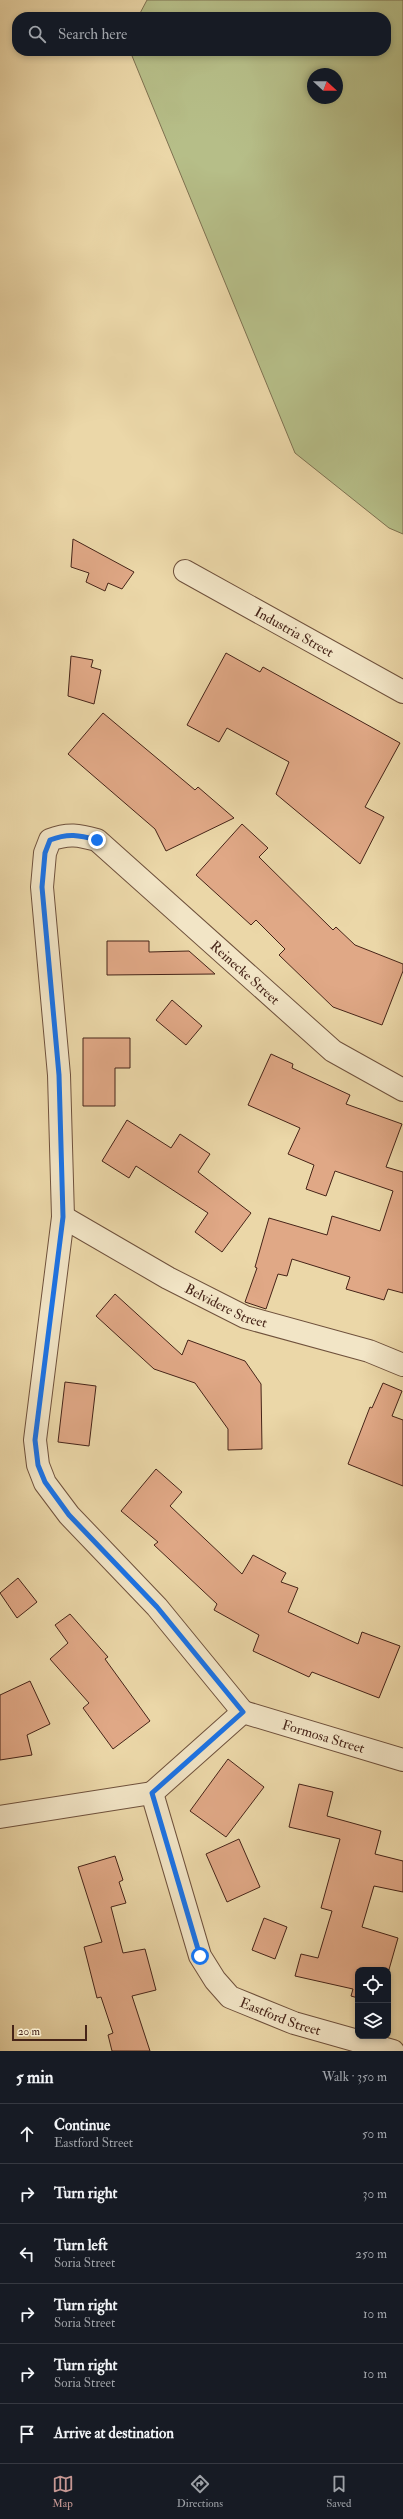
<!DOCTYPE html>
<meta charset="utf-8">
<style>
:root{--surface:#171b24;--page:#242831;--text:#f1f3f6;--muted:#9ea1a6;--line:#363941;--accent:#c59692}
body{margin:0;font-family:"IM FELL Double Pica",serif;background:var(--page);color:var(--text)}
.controls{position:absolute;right:12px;bottom:12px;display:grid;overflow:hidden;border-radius:8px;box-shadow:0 2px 6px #0003}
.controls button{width:36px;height:36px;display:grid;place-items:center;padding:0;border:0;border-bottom:1px solid var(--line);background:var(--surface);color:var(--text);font:20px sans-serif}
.compass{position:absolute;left:307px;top:68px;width:36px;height:36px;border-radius:50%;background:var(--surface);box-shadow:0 2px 6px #0003;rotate:111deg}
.scale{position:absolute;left:12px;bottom:10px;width:75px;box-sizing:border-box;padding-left:4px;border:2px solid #462418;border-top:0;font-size:11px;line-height:14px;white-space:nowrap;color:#462418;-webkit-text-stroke:3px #f2e5c6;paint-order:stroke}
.stop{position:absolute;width:12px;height:12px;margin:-9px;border:3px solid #1a73e8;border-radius:50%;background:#fff}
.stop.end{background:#1a73e8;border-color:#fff;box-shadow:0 1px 4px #0008}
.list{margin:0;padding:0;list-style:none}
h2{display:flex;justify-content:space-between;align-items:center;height:52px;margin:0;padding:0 16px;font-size:17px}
h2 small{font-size:13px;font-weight:400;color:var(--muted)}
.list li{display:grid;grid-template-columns:26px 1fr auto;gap:12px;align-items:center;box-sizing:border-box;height:60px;padding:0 16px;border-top:1px solid var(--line)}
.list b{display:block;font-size:15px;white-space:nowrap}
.list p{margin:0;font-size:13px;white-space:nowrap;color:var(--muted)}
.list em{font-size:13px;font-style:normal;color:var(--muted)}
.icon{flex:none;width:22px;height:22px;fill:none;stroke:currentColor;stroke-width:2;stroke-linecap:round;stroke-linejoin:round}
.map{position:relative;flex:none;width:403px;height:2051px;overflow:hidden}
.search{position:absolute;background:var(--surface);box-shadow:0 2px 6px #0003;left:12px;right:12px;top:12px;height:44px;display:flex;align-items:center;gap:10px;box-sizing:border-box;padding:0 14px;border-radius:16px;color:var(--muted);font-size:15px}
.sheet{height:412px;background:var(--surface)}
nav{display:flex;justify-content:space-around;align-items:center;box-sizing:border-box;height:56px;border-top:1px solid var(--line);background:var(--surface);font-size:11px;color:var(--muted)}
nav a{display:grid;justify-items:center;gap:2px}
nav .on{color:var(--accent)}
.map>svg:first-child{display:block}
</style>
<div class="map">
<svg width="403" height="2051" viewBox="0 0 403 2051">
<rect width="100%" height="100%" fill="#ebd7a8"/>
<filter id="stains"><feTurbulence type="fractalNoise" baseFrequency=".005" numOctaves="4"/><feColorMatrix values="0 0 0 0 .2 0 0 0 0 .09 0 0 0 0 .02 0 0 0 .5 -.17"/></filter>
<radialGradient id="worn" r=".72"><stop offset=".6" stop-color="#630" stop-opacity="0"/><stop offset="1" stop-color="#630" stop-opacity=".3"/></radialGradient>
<path fill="#b6be88" stroke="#7e7150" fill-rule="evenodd" d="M147,0H403V534L389,528L295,453L130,51H386V17H138ZM313,74H337V98H313Z"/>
<g fill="#e0a886" stroke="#462418">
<polygon points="73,539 134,572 122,589 108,583 105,591 86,582 89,573 71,567"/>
<polygon points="226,653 260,672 263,667 400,743 365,807 384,817 360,864 276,794 289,762 227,728 219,742 187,725"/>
<polygon points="71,656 93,660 91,667 101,670 94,704 68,696"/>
<polygon points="103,713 195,790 198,787 234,818 166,851 155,829 68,754"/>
<polygon points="242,824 268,848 259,857 333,930 336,927 355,945 403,964 403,971 382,1025 333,1007 279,955 285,949 256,920 251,925 196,875"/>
<polygon points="107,941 149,941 149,952 189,951 215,974 107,975"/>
<polygon points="172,1000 202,1026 186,1045 156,1020"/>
<polygon points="83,1038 130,1038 130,1068 115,1068 115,1106 83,1106"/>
<polygon points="271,1054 293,1064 292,1068 350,1095 346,1104 402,1124 386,1167 403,1172 403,1293 388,1289 384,1300 346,1289 350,1277 292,1259 287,1276 278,1274 266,1309 245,1302 257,1268 255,1267 269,1218 327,1235 332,1216 380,1231 393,1191 335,1171 326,1196 306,1189 314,1165 288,1154 300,1128 248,1105"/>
<polygon points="127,1120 171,1148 180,1134 210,1154 198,1172 251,1213 222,1252 195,1232 208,1213 136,1166 129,1178 102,1161"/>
<polygon points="115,1294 182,1355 188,1340 245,1361 261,1384 262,1449 228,1450 228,1429 195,1383 154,1369 96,1316"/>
<polygon points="65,1382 96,1386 89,1446 58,1442"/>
<polygon points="383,1383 402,1391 392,1416 403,1420 403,1486 348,1464 370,1407 372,1408"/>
<polygon points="156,1469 182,1492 170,1506 242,1574 253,1555 286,1573 281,1582 298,1588 288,1612 358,1644 362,1632 400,1646 379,1698 312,1672 309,1677 253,1651 259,1635 214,1610 217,1604 154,1545 158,1542 121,1511"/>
<polygon points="18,1578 37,1602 17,1618 0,1593"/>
<polygon points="70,1614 108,1657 105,1659 150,1721 113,1749 83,1708 89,1703 50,1659 68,1643 55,1625"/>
<polygon points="30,1681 50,1724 27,1735 32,1755 0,1760 0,1695"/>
<polygon points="228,1759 264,1787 226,1837 190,1811"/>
<polygon points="299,1784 333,1792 327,1816 381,1831 375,1854 403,1861 403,1892 374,1886 362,1927 398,1938 388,1973 388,1970 358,1970 358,1998 351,1996 353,1989 295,1976 301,1954 318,1958 332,1911 321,1908 340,1839 289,1827"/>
<polygon points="239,1839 260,1887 227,1902 206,1854"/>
<polygon points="115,1856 123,1880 119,1882 126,1903 111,1907 123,1953 145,1949 156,1990 132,1996 150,2051 112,2051 108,2035 113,2033 101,1997 97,1998 84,1947 102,1942 78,1867"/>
<polygon points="264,1918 287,1927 275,1959 252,1950"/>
</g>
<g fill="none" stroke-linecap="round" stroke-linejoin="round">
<g stroke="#6f513c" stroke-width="24">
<g id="street">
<path id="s1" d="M185,571L403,692"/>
<path id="s2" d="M63,1217L168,1278L245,1317L369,1351L403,1365"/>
<path id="s3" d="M243,1712L157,1607L69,1515L45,1483L38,1465L35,1440L63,1217L59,1075L42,887L45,853L50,840C68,833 79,835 97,840L333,1051L403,1090"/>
<path id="s4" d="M243,1712L403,1760"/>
<path id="s5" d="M152,1793L200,1956L215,1980L230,1997L294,2023L393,2051"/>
<polyline points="152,1793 243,1712"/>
<polyline points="0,1817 152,1793"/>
</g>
</g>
<use href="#street" stroke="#f2e5c6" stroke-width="22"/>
</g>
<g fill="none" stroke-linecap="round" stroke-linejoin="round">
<path stroke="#1a73e8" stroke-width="5" d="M97,840C79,835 68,833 50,840L45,853L42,887L59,1075L63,1217L35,1440L38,1465L45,1482L69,1515L157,1607L243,1712L152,1793L200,1956"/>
</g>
<g text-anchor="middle" stroke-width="4" stroke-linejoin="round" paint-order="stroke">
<g font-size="14" fill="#462418" stroke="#f2e5c6">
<text dy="5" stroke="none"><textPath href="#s1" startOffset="125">Industria Street</textPath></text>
<text dy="5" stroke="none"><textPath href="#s3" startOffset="1198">Reinecke Street</textPath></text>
<text dy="5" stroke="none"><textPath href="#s2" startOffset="186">Belvidere Street</textPath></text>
<text dy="5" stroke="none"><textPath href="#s4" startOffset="84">Formosa Street</textPath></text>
<text dy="5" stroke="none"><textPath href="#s5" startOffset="275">Eastford Street</textPath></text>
</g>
</g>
<rect width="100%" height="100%" filter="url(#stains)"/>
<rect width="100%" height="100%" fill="url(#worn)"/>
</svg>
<div class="controls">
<button><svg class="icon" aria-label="locate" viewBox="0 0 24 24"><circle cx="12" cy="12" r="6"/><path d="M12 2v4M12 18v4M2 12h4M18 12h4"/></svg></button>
<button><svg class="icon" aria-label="layers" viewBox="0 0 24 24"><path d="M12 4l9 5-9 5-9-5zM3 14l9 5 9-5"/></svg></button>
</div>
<svg class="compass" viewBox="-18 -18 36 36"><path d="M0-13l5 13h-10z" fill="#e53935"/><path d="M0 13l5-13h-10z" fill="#9ea1a6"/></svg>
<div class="scale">20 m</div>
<div class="stop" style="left:200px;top:1956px"></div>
<div class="stop end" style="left:97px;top:840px"></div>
<div class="search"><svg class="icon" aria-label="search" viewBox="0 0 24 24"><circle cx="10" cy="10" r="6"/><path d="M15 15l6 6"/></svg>Search here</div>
</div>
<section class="sheet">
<h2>5 min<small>Walk · 350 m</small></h2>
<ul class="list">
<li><svg class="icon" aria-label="ahead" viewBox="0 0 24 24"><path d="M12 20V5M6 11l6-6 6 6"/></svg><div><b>Continue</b><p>Eastford Street</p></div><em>50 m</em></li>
<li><svg class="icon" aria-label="right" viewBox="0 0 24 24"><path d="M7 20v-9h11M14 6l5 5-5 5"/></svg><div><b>Turn right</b></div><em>30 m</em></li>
<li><svg class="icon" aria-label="left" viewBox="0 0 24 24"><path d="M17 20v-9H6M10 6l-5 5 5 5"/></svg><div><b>Turn left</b><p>Soria Street</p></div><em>250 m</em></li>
<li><svg class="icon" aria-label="right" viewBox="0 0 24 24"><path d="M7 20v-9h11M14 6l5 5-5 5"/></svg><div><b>Turn right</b><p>Soria Street</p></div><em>10 m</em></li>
<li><svg class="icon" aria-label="right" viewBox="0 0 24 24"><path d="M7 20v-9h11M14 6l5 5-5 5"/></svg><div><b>Turn right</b><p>Soria Street</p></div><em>10 m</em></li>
<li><svg class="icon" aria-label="arrive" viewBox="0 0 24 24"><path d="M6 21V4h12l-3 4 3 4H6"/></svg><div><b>Arrive at destination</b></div></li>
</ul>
</section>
<nav>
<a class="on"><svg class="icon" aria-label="map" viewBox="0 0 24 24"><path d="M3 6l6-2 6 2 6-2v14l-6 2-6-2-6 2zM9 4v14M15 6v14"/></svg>Map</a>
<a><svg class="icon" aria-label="directions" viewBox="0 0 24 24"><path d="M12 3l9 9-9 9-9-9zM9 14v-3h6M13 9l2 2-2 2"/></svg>Directions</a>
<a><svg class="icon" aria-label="saved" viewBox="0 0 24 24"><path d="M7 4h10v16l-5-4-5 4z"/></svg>Saved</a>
</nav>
